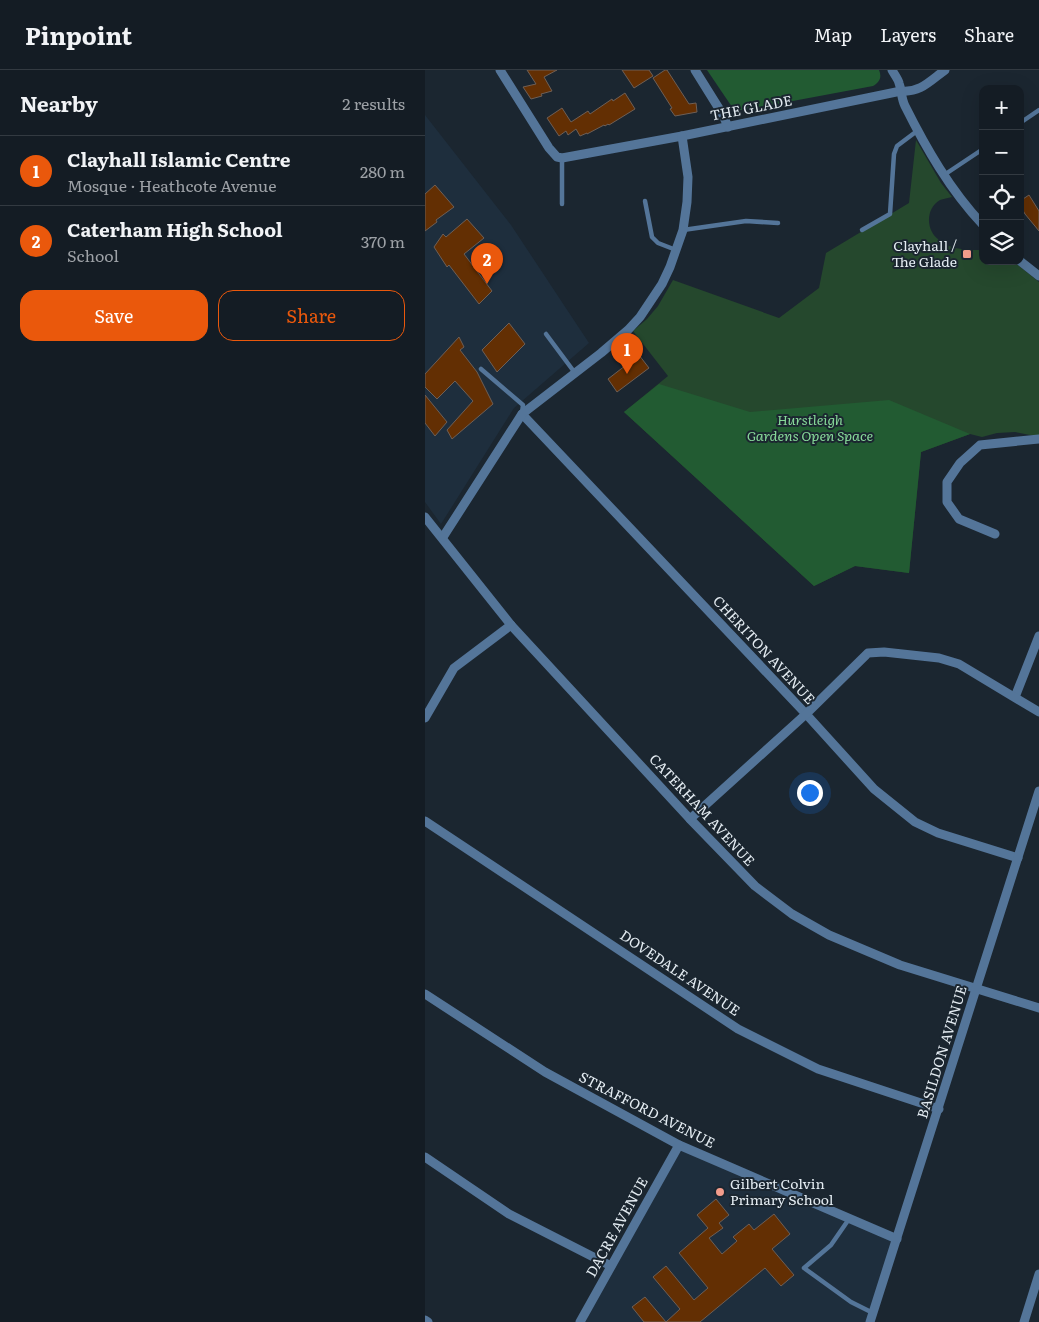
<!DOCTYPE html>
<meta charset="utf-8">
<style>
:root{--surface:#141c24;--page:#212931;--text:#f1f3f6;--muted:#9da1a6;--line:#333a41;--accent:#ea580c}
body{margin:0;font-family:Literata,serif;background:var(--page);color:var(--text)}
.controls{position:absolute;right:15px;top:15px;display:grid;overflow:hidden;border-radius:10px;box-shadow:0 5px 20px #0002}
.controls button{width:45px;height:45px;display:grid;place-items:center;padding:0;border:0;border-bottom:1px solid var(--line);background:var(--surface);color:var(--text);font:25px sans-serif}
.you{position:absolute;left:384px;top:722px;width:18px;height:18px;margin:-12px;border:4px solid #fff;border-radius:50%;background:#1a73e8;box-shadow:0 0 0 8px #1a73e833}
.badge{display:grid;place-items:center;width:32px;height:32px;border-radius:50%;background:var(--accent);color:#fff;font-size:16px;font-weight:700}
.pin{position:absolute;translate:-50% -41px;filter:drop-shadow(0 1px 2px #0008)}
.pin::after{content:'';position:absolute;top:26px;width:18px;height:15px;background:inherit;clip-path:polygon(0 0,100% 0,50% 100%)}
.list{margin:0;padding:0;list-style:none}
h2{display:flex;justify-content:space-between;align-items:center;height:65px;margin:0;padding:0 20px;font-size:21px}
h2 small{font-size:16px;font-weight:400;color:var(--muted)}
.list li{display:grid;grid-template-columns:32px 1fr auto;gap:15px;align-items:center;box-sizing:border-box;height:70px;padding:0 20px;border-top:1px solid var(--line)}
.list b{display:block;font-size:19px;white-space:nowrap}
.list p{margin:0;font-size:16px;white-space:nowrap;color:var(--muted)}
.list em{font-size:16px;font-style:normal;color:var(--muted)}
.actions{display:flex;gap:10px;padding:15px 20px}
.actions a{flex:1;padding:11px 0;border:1px solid var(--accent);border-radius:15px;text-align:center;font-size:18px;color:var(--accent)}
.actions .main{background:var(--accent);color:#fff}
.icon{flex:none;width:28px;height:28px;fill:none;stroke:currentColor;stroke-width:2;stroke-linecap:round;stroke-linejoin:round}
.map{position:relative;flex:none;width:614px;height:1252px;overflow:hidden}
header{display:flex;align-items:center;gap:30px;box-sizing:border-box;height:70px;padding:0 25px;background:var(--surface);border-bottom:1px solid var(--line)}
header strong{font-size:24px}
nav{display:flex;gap:28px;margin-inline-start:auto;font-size:18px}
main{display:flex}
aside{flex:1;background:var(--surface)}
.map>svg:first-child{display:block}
</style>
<header>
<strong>Pinpoint</strong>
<nav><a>Map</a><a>Layers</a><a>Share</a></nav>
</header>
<main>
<aside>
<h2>Nearby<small>2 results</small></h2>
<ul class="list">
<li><span class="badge">1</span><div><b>Clayhall Islamic Centre</b><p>Mosque · Heathcote Avenue</p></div><em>280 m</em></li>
<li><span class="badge">2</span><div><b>Caterham High School</b><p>School</p></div><em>370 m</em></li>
</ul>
<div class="actions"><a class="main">Save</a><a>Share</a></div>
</aside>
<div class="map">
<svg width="614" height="1252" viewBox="0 0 614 1252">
<rect width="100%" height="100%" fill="#1b2630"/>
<g fill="#1e2e3d">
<polygon points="0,45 86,155 164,273 89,338 16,454 0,432"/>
<polygon points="254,1075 472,1169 445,1252 158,1252"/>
</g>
<path fill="#25482d" d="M491,70L516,113L527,127C523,128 518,129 515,130C504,136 501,151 507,162C510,168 517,172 522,175C532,180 547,180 558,180V191H588L614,212V365H605L590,362L572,363L557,367L545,364L496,382L484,503L430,496L389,516L199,342L243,306L208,261L222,249L233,236L248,210L354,248L394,218L401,183L484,133Z"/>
<g fill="#225b32">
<path d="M282,0H454C457,7 455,12 448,16L320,40H311L305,34Z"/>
<polygon points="234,314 325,342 464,330 545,364 496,382 484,503 430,496 389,516 199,342"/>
</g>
<g fill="#632f03" stroke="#6e5f56">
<polygon points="102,0 132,0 119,7 127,21 116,24 117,26 106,29 98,17 111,14"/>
<polygon points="197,0 224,0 228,6 209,18"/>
<polygon points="240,0 242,0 264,34 271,33 272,42 250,46 245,39 247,38 228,8"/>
<polygon points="200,23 210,39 184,55 183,54 180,56 179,55 162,64 162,63 155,66 151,59 143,65 141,61 134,66 122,48 137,38 146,52 163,41 165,44 187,29 188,31"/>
<polygon points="10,115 29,137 11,150 12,152 0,161 0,124"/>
<polygon points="604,125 614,141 614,161 600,144 595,135 595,131"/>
<polygon points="42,149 59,168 39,184 67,221 54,234 24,195 22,197 9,177 18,164 21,167"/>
<polygon points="84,253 100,274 72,302 57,280"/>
<polygon points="34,267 39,277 35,280 52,302 68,334 27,369 22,360 48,331 30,311 12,329 0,317 0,304"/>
<polygon points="214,285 224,298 192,322 183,309"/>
<polygon points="0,325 22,352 10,366 0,353"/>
<polygon points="291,1129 304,1145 294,1153 298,1158 284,1168 297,1184 312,1171 308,1167 324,1154 329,1160 349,1144 365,1164 347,1179 369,1205 356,1216 340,1198 275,1252 219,1252 207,1237 220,1227 241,1252 255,1239 228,1207 241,1196 269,1230 283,1218 254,1183 283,1158 272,1145"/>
</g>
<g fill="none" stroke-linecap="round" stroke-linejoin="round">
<g stroke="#547599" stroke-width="4.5">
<polyline points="595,53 614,40"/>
<polyline points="137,88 137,134"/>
<polyline points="519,105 558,79"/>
<polyline points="220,131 227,167 233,173 251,180"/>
<polyline points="258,160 321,151 353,153"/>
<polyline points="437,160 465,144 469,84 472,76 492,61"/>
<polyline points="121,264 150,303"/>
<polyline points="56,299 98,335 97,343"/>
<polyline points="424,1149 406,1175 379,1198 426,1232 448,1243"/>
</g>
<g stroke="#547599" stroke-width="9">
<path d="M75,0L124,78L132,87L137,88L257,66L476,21C495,23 505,11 520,0"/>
<polyline points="270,0 298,45 303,57"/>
<path d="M467,0C469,4 473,9 474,13C477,21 476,28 480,36C501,78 525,120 558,155"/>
<polyline points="595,191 614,206"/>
<polyline points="97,344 381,644 449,719 490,752 513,763 593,788"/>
<polyline points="0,447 86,555 265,749 330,816 367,844 404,865 475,895 614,938"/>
<polyline points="570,464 534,449 522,432 522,412 535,393 555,375 614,369"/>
<polyline points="18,467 97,344 176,283 203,260 215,247 237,214 245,197 258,160 262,132 263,107 257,66"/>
<polyline points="590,627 614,566"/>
<polyline points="0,648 29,598 86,555"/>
<polyline points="265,749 381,644 443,583 459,582 514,588 534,594 614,642"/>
<polyline points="0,751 313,959 393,999 514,1039"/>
<polyline points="0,924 120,1002 254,1075 472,1169"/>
<polyline points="0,1087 84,1144 186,1196"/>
<polyline points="0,1250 3,1252"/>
<polyline points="155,1252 254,1075"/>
<polyline points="445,1252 614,721"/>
<polyline points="599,1252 614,1204"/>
</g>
</g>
<g fill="#f49d8c" stroke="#1b2630" stroke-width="2">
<rect x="537" y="179" width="10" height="10" rx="2.5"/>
<circle cx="295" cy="1122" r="5"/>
</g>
<g text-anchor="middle" stroke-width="4" stroke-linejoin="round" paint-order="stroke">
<g font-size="14" fill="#e4ecf2" stroke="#1b2630">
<text transform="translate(326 38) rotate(-11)" y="5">THE GLADE</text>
<text transform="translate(339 580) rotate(47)" y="5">CHERITON AVENUE</text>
<text transform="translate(277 740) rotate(47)" y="5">CATERHAM AVENUE</text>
<text transform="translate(255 903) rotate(34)" y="5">DOVEDALE AVENUE</text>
<text transform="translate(517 982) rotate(-73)" y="5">BASILDON AVENUE</text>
<text transform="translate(222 1040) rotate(27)" y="5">STRAFFORD AVENUE</text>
<text transform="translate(192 1157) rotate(-61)" y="5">DACRE AVENUE</text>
</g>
<g font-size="14" fill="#e4ecf2" stroke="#1b2630" text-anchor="end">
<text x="532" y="181">Clayhall /<tspan x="532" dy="16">The Glade</tspan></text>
<text x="305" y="1119" text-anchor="start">Gilbert Colvin<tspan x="305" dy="16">Primary School</tspan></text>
</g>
<g font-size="14" font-style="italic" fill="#87d999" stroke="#1b2630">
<text x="385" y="355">Hurstleigh<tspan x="385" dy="16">Gardens Open Space</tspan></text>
</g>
</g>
</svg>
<div class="controls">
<button>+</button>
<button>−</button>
<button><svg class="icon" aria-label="locate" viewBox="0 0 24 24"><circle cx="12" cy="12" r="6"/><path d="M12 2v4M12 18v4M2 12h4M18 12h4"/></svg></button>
<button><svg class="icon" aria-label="layers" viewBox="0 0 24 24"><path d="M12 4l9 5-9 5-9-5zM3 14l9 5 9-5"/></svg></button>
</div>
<div class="you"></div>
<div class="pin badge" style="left:202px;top:304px">1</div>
<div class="pin badge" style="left:62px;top:214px">2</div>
</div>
</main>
